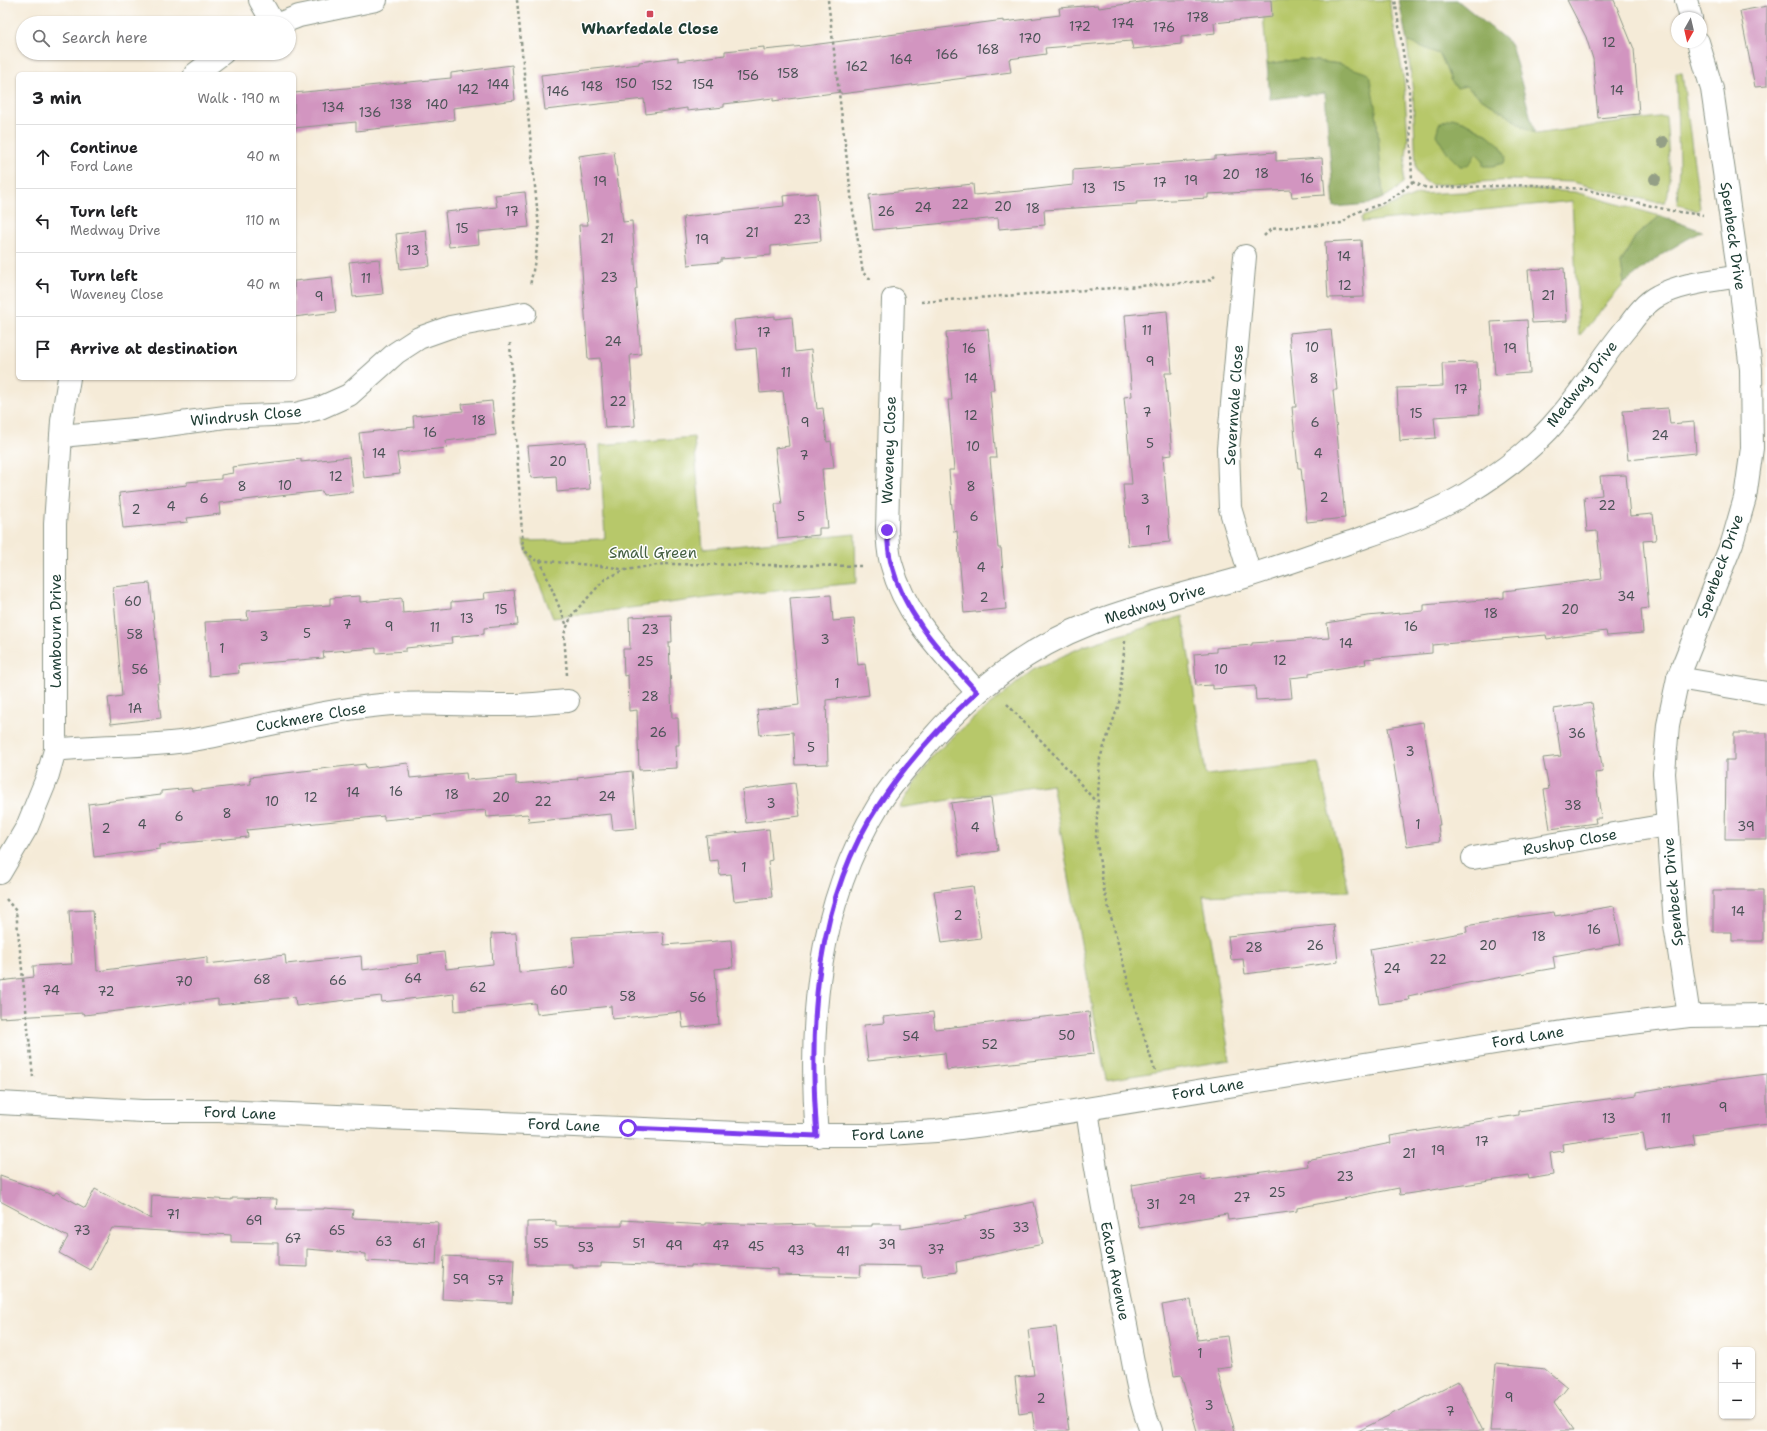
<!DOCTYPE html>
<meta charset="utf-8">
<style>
:root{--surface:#fff;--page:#f2f2f2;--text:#202124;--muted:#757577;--line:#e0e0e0}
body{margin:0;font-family:"Shantell Sans",sans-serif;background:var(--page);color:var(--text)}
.controls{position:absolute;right:12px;bottom:12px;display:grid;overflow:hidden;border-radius:6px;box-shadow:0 1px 3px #0004}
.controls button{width:36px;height:36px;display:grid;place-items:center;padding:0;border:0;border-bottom:1px solid var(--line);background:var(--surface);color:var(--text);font:20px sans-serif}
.compass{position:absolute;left:1671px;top:12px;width:36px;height:36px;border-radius:50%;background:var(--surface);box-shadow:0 1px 3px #0004;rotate:188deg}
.stop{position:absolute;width:12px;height:12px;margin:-9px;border:3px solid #7c3aed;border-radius:50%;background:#fff}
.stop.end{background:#7c3aed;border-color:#fff;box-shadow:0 1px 4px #0008}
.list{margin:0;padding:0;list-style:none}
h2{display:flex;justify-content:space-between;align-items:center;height:52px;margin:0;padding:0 16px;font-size:17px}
h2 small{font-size:13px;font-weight:400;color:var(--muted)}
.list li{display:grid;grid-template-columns:26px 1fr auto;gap:12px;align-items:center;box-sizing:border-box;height:64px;padding:0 16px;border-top:1px solid var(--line)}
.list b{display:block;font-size:15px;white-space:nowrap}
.list p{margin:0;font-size:13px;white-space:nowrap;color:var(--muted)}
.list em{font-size:13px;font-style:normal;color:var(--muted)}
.icon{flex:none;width:22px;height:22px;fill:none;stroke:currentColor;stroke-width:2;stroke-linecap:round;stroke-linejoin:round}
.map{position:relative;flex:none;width:1767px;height:1431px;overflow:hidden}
.search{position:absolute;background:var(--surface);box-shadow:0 1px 3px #0004;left:16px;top:16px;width:280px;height:44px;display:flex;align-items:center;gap:10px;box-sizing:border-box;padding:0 14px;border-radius:22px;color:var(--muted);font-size:15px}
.panel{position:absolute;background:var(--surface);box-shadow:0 1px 3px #0004;left:16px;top:72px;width:280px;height:308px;border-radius:6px}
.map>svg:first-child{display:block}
</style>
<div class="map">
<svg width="1767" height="1431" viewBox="0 0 1767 1431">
<rect width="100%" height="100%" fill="#fff"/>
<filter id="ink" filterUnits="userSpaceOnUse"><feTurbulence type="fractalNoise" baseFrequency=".025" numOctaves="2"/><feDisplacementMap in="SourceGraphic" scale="8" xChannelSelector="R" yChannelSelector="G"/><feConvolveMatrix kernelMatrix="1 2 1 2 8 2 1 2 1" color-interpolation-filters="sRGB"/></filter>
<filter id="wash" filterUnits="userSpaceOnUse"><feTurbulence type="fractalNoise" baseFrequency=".012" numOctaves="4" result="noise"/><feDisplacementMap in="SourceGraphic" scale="16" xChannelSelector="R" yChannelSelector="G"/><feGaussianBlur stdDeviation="0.9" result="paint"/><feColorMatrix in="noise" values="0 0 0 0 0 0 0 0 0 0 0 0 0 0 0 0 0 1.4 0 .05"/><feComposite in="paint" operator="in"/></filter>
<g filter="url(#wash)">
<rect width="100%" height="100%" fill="#f5ebd8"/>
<g fill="#b7c86b" stroke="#6b8250" fill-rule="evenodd">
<polygon points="1262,0 1389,0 1404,81 1408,139 1403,183 1396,190 1383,198 1376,111 1340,64 1301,59 1267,64"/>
<path d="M1407,42C1419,44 1429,51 1440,54L1451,81L1466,86L1481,98L1535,134L1666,116C1667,133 1673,191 1665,202H1655L1572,182L1512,180L1432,185C1424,181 1420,178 1416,169L1413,93ZM1463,121L1488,135L1484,166L1483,160L1476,152Z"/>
<polygon points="1676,73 1682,73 1700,208 1697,211 1677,204 1679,164"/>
<polygon points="1529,189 1575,192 1660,216 1635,237 1621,263 1624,284 1579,336 1572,201 1362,222 1362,217 1419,194"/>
<polygon points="694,437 703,549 855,534 856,583 715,597 553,618 523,541 605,539 600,445"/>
<polygon points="1183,616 1206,775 1318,763 1349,891 1203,896 1230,1060 1106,1080 1052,784 899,808 932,756 974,718 1033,670 1084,646"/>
</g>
<g fill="#91ac5f" stroke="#58744a">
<path d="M1399,0H1457L1511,44L1535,134L1481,98L1466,86L1457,88L1451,81L1440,54C1429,51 1419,44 1407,42Z"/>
<polygon points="1301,59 1340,64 1369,74 1376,111 1383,198 1369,204 1334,207 1325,93 1270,99 1267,64"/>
<path d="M1452,118L1463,121L1488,135L1500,145L1506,156L1504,163L1492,166H1483V160L1476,153C1472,160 1470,167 1460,166L1447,153L1436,135L1439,124Z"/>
<path d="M1660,216L1702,231C1674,246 1648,262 1624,284L1621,263L1635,237Z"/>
</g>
<g id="blocks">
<g fill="#d295c0">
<polygon points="1154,0 1271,0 1272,17 1214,23 1215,33 1181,37 1181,44 1133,49 1131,41 1045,48 1046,54 1009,59 1011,72 841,94 841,92 773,101 773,98 724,104 724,107 687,111 687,108 646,114 644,99 545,110 541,75 639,64 639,62 678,57 678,61 725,55 725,51 764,47 764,50 804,46 1004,20 1004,22 1060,15 1059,8 1098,5 1099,8"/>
<polygon points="1567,0 1614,0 1634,49 1639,114 1598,118 1593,59 1586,37"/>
<polygon points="1767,6 1767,86 1755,87 1740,11"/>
<polygon points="512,65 515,100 453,108 454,120 356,131 356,122 294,128 294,93 451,78 451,73"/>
<polygon points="614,151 623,222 632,221 637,289 635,290 641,354 630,355 635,426 605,428 600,358 588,359 579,225 588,225 579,156"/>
<polygon points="1276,152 1276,161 1322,158 1325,195 1292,197 1291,190 1208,194 1208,198 1136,202 1137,204 1044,210 1045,225 999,229 998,218 873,230 869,195 973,184 974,195 1020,191 1073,185 1073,170 1215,159 1215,156"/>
<polygon points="525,192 529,227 478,232 479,244 449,247 445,212 497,207 495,195"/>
<polygon points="817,193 821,241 771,246 771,255 721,259 721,262 688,265 683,217 784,206 783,196"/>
<polygon points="426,230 430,266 400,269 396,234"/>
<polygon points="1361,240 1364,297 1328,298 1325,242"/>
<polygon points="379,259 383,294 353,297 349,262"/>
<polygon points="1564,268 1567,321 1532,323 1528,270"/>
<polygon points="332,277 336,312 294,317 294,281"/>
<polygon points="1167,311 1172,373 1165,373 1172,455 1163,456 1170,542 1128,546 1123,484 1132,484 1124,397 1132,396 1125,315"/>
<polygon points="775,316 775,319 792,317 795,352 811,350 817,409 823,408 827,442 831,441 834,468 822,469 828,528 819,528 819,535 778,539 775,504 782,504 775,448 789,446 783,391 760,393 756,348 737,350 734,320"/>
<polygon points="1527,320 1530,373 1495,375 1491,322"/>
<polygon points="988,329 994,390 990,390 996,458 990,458 998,548 1001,548 1006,609 964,613 957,531 954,532 949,470 954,470 948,400 952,400 946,332"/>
<polygon points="1331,329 1337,390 1333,390 1345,518 1307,522 1301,468 1298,468 1292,407 1296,407 1289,333"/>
<polygon points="1477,362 1480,414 1434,417 1436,438 1400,441 1397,388 1443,386 1442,363"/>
<polygon points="492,401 496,435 446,441 447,448 397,453 400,474 364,478 359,433 414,427 413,416 463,411 462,404"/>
<polygon points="1668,408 1670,424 1694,422 1696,453 1628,460 1623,411"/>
<polygon points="586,442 590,489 557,492 556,476 531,478 528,446"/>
<polygon points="349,457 353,492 323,495 322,491 219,503 220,514 187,518 188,522 123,528 119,493 187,485 187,482 221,479 221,475 233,473 232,467 301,459 301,462"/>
<polygon points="1626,475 1630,516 1653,514 1656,540 1643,541 1649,608 1641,609 1643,633 1607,636 1606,631 1547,639 1546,635 1432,645 1432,653 1365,659 1366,664 1309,673 1309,676 1290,678 1292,698 1256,700 1255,686 1213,689 1213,685 1196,686 1194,654 1216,652 1216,648 1252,645 1252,643 1329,638 1327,623 1367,616 1424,611 1424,605 1504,598 1504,591 1602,579 1597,531 1587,532 1584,497 1602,495 1600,476"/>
<polygon points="150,583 160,683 157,683 161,718 111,724 108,698 122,696 113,587"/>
<polygon points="514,590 518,625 484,628 484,634 451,637 452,643 406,648 406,651 376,653 376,648 323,652 324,658 238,665 239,673 209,676 205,622 248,620 247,611 330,605 330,598 360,596 360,602 402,598 403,613 451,608 451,602 485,599 484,593"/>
<polygon points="831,595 833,621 854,619 858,665 865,664 869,695 826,700 828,764 795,765 793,732 760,735 757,710 799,705 790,598"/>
<polygon points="671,615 672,642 669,642 672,718 678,718 679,745 676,745 677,768 639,770 637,710 629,711 628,675 624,676 623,649 630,649 629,617"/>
<polygon points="1592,703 1603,772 1595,773 1601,818 1595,818 1596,823 1550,829 1544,790 1549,789 1543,758 1561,756 1554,709"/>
<polygon points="1423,722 1440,825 1438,825 1440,841 1407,846 1388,728"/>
<polygon points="1734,733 1767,733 1767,839 1725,839 1726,760 1734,760"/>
<polygon points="408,763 410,778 466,773 467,780 516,776 516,784 578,779 577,777 632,771 637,828 613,830 611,814 529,822 528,814 487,817 486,810 384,820 384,816 247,830 248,837 160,845 160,849 94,857 88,804 161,795 161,791 191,788 192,791 251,784 250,777 365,764 366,768"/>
<polygon points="795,783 800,816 746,823 742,790"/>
<polygon points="991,798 998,851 959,856 951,803"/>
<polygon points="769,829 772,860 768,861 772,897 734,901 731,874 720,875 718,860 709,861 706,836"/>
<polygon points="973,886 981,938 942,943 934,891"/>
<polygon points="1713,890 1763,890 1763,941 1732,941 1732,932 1713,932"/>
<polygon points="1614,906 1621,944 1553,956 1555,968 1468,983 1408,996 1409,1000 1379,1004 1370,949 1467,932 1466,926 1517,917 1554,912 1555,916"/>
<polygon points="93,910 97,971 207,957 207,964 285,955 286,964 361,956 362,970 419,963 418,955 444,952 446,969 493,964 491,934 516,933 519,973 575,967 572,937 663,932 664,945 731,940 733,967 715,969 719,1024 683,1028 681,1012 612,1019 611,1006 537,1014 535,1003 455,1011 454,994 382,1002 381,996 296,1006 295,997 218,1005 218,999 84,1015 83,1013 0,1018 0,981 34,977 33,966 72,964 69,911"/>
<polygon points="1334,925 1338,962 1245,974 1243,959 1231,960 1228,936"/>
<polygon points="933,1012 935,1029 1089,1012 1094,1054 947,1070 945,1053 868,1061 864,1025 884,1023 883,1017"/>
<polygon points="1767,1074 1767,1124 1693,1135 1695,1144 1646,1151 1643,1133 1562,1144 1563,1151 1550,1153 1553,1175 1529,1179 1528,1175 1400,1195 1399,1188 1297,1208 1297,1211 1228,1220 1227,1214 1139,1228 1132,1185 1201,1174 1202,1180 1308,1166 1307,1160 1391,1143 1390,1136 1518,1115 1518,1111 1637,1095 1637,1092 1686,1084"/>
<polygon points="0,1176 54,1195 56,1192 85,1208 95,1189 151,1219 152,1195 232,1200 232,1198 277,1199 276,1209 324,1209 324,1208 353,1210 352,1218 438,1222 436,1265 366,1261 366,1254 307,1249 307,1267 278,1266 278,1243 231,1242 231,1235 112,1228 90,1270 59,1253 68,1237 0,1201"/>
<polygon points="1034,1202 1043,1244 956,1262 957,1272 923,1277 921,1266 861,1265 860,1277 778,1275 778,1269 691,1265 691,1267 601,1263 601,1267 572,1267 572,1264 527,1264 527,1222 556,1221 556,1226 622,1226 622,1220 705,1225 705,1223 779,1225 814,1224 814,1226 872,1226 872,1224 901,1224 901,1229 966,1219 965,1216"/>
<polygon points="444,1256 514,1259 512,1303 442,1299"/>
<polygon points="1191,1300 1198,1340 1227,1336 1232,1367 1217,1369 1235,1431 1197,1431 1181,1375 1174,1376 1162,1305"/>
<polygon points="1056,1327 1069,1431 1035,1431 1032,1412 1019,1414 1015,1377 1034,1375 1028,1330"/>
<polygon points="1496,1364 1545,1369 1567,1387 1554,1403 1574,1431 1490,1431"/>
<polygon points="1458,1381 1483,1431 1358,1431"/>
</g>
</g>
</g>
<g filter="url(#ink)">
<use href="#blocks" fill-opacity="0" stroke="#8a9486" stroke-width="1"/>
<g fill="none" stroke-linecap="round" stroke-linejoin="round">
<g stroke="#8a9486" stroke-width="24">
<g id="street">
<polyline points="260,0 273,23"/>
<polyline points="1686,0 1691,18"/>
<polyline points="1245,256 1228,449 1230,508 1250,575"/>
<path d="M893,299L887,530C888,542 888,555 892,566C905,616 944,654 977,692"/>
<polyline points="61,436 145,428 225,417 296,414 320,408 349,395 396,353 419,338 450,327 525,313"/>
<polyline points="1678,678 1767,693"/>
<path d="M55,750C101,744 147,748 193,740C256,729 317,711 381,705C424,701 468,706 511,705C530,705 549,702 568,701"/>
<polyline points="1473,858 1667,825"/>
<polyline points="1689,1016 1675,925 1664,773 1668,725 1678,678 1732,543 1745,498 1752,448 1751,369 1739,276 1712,89 1698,42"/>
<polyline points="0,1103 142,1111 219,1111 786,1135 873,1135 936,1131 1000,1123 1581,1029 1689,1016 1767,1015"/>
<path d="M1087,1109C1097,1182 1111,1253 1126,1325C1133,1360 1138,1397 1151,1431"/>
<path d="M817,1136C808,1022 817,905 878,806C891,784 909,765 925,746C970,693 1027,648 1092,623C1141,604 1194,592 1245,577C1281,566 1316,553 1351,542C1390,528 1430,515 1466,494C1499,474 1533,449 1558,419C1584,390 1603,355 1629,325C1637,314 1646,302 1658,296C1682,283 1713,281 1739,276"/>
</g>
</g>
<g stroke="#8a9486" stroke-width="24">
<g id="secondary">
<polyline points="281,23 299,16 376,0"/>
<polyline points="195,74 223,53"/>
<polyline points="0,873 27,827 47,778 55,750 55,524 62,421 69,378"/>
</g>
</g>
<g stroke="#8a9486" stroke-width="2.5" stroke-dasharray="3 3" stroke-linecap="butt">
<polyline points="517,0 539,228 536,255 530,286"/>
<polyline points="828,0 852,203 863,273 873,281"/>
<polyline points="1412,182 1427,188 1533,185 1583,189 1672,211 1703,215"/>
<path d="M1264,236L1271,229L1343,223C1353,211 1364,210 1378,205C1391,199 1402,192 1412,182L1409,91L1395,0"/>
<polyline points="921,302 1208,281 1215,276"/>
<polyline points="510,343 523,549 535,560 611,567 624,570"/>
<polyline points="540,560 567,626"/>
<polyline points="1125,641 1119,704 1100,758 1096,837 1104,890 1135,1008 1155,1071"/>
<polyline points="567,675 564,634 572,615 605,579 625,570 664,564 863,566"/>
<polyline points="1007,704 1064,765 1096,802"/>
<polyline points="6,899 16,911 33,1077"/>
</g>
<use href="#street" stroke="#fff" stroke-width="22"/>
<use href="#secondary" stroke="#fff" stroke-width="22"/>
</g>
<g fill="#949f86">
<circle cx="1663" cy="142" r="6"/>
<circle cx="1655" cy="179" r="6"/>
</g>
</g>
<g fill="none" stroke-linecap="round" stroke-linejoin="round" filter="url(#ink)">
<path stroke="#7c3aed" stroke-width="5" d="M628,1128L817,1136C808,1024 815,899 880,803C907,762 941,725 977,692C944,655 905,616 892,566C888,555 888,542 887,530"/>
</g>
<rect fill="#d1495b" stroke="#fff" stroke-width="1.5" x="646" y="10" width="8" height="8" rx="2"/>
<g text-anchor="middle" stroke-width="3" stroke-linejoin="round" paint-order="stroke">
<g font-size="13" fill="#4c5357">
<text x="1198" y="22">178</text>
<text x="1123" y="28">174</text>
<text x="1080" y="31">172</text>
<text x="1164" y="32">176</text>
<text x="1030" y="43">170</text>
<text x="1609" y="47">12</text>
<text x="988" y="54">168</text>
<text x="947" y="59">166</text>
<text x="901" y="64">164</text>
<text x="857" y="71">162</text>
<text x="788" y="78">158</text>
<text x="748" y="80">156</text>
<text x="626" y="88">150</text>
<text x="498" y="89">144</text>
<text x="703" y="89">154</text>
<text x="662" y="90">152</text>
<text x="592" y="91">148</text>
<text x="468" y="94">142</text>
<text x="1617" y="95">14</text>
<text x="558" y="96">146</text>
<text x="401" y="109">138</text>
<text x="437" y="109">140</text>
<text x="333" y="112">134</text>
<text x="370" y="117">136</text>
<text x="1262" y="178">18</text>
<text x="1231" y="179">20</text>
<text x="1307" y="183">16</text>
<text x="1191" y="185">19</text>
<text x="600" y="186">19</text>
<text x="1160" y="187">17</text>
<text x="1119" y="191">15</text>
<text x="1089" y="193">13</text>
<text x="960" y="209">22</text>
<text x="1003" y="211">20</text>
<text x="923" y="212">24</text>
<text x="1033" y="213">18</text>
<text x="512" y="216">17</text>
<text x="886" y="216">26</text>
<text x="802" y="224">23</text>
<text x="462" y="233">15</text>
<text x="752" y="237">21</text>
<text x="607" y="243">21</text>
<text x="702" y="244">19</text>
<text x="413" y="255">13</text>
<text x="1344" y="261">14</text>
<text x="609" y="282">23</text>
<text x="366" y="283">11</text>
<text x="1345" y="290">12</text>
<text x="1548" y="300">21</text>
<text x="319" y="301">9</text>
<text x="1147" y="335">11</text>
<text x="764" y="337">17</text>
<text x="613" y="346">24</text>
<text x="1312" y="352">10</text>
<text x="969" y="353">16</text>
<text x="1510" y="353">19</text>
<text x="1150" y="366">9</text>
<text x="786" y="377">11</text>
<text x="971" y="383">14</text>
<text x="1314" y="383">8</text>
<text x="1461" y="394">17</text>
<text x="618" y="406">22</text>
<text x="1147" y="417">7</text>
<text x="1416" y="418">15</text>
<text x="971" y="420">12</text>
<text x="479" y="425">18</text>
<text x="805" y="427">9</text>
<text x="1315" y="427">6</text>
<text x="430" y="437">16</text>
<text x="1660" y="440">24</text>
<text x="1150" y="448">5</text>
<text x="973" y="451">10</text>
<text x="379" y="458">14</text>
<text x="1318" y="458">4</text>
<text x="804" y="460">7</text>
<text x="558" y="466">20</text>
<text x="336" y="481">12</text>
<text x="285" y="490">10</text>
<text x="242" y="491">8</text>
<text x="971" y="491">8</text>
<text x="1324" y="502">2</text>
<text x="204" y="503">6</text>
<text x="1145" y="504">3</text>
<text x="1607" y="510">22</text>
<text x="171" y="511">4</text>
<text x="136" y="514">2</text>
<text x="801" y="521">5</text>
<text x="974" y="521">6</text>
<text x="1148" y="535">1</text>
<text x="981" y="572">4</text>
<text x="1626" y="601">34</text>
<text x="984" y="602">2</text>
<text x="133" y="606">60</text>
<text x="501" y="614">15</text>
<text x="1570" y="614">20</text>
<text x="1491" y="618">18</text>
<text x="467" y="623">13</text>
<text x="347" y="629">7</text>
<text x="389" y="631">9</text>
<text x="1411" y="631">16</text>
<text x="435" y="632">11</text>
<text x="650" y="634">23</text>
<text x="307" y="638">5</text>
<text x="135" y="639">58</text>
<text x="264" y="641">3</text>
<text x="825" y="644">3</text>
<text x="1346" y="648">14</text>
<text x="222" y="653">1</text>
<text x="1280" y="665">12</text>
<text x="645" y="666">25</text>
<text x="140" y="674">56</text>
<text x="1221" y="674">10</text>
<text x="837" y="688">1</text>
<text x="650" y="701">28</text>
<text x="135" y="713">1A</text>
<text x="658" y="737">26</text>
<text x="1577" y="738">36</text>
<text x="811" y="752">5</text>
<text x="1410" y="756">3</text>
<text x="396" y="796">16</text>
<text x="353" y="797">14</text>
<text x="452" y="799">18</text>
<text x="607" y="801">24</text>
<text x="311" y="802">12</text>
<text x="501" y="802">20</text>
<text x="272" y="806">10</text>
<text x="543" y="806">22</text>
<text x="771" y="808">3</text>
<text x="1573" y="810">38</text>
<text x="227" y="818">8</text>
<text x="179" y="821">6</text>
<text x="142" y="829">4</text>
<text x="1418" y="829">1</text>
<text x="1746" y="831">39</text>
<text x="975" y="832">4</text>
<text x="106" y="833">2</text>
<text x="744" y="872">1</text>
<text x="1738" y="916">14</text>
<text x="958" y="920">2</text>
<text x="1594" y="934">16</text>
<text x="1539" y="941">18</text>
<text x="1315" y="950">26</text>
<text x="1488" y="950">20</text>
<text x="1254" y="952">28</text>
<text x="1438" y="964">22</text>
<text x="1392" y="973">24</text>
<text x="413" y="983">64</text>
<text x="262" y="984">68</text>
<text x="338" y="985">66</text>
<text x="184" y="986">70</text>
<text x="478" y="992">62</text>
<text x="51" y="995">74</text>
<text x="559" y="995">60</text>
<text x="106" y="996">72</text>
<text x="628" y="1001">58</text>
<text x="698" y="1002">56</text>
<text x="1067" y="1040">50</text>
<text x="911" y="1041">54</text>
<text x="990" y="1049">52</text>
<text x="1723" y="1112">9</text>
<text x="1609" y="1123">13</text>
<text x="1666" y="1123">11</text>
<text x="1482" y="1146">17</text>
<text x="1438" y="1155">19</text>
<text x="1409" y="1158">21</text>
<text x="1345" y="1181">23</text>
<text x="1277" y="1197">25</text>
<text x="1242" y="1202">27</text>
<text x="1187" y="1204">29</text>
<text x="1153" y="1209">31</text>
<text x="173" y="1219">71</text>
<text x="254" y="1225">69</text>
<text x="1021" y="1232">33</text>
<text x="82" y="1235">73</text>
<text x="337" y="1235">65</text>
<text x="987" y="1239">35</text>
<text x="293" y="1243">67</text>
<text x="384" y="1246">63</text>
<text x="419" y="1248">61</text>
<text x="541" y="1248">55</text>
<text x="639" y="1248">51</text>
<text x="887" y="1249">39</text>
<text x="674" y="1250">49</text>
<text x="721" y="1250">47</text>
<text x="756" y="1251">45</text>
<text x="586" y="1252">53</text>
<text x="936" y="1254">37</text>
<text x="796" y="1255">43</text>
<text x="843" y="1256">41</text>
<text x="461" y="1284">59</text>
<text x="496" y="1285">57</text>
<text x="1200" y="1358">1</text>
<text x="1509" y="1402">9</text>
<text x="1041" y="1403">2</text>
<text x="1209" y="1410">3</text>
<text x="1450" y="1416">7</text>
</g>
<g font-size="15" font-weight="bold" fill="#1f3d34" stroke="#fff">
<text x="650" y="34">Wharfedale Close</text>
</g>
<g font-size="15" fill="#1f3d34" stroke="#fff">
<text transform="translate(1733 236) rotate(82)" y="5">Spenbeck Drive</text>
<text transform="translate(1582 384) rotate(-52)" y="5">Medway Drive</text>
<text transform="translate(1234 405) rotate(-86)" y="5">Severnvale Close</text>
<text transform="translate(246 416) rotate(-5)" y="5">Windrush Close</text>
<text transform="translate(889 450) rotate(-88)" y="5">Waveney Close</text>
<text transform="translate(1720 566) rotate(-70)" y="5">Spenbeck Drive</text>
<text transform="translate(1155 604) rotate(-17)" y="5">Medway Drive</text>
<text transform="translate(56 631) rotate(-90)" y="5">Lambourn Drive</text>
<text transform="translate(311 717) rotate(-10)" y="5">Cuckmere Close</text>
<text transform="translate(1570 842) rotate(-10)" y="5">Rushup Close</text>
<text transform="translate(1673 892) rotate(-95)" y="5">Spenbeck Drive</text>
<text transform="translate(1528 1037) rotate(-9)" y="5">Ford Lane</text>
<text transform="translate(1208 1089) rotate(-9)" y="5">Ford Lane</text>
<text transform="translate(240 1113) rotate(2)" y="5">Ford Lane</text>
<text transform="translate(564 1125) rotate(2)" y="5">Ford Lane</text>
<text transform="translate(888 1134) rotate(-2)" y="5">Ford Lane</text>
<text transform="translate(1115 1271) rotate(79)" y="5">Eaton Avenue</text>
</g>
<g font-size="15" fill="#456042" stroke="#fff">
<text x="653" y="558">Small Green</text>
</g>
</g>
</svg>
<div class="controls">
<button>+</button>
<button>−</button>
</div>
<svg class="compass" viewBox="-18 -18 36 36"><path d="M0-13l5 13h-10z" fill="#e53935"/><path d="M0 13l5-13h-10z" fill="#757577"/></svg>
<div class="stop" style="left:628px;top:1128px"></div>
<div class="stop end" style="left:887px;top:530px"></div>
<div class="search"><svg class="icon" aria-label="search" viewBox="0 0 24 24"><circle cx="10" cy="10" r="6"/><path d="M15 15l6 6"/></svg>Search here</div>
<section class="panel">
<h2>3 min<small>Walk · 190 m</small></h2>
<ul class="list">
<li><svg class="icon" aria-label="ahead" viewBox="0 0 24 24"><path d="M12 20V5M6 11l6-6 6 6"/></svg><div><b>Continue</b><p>Ford Lane</p></div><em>40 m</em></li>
<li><svg class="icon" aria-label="left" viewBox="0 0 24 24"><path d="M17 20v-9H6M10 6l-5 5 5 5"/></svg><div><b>Turn left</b><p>Medway Drive</p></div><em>110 m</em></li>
<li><svg class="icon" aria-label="left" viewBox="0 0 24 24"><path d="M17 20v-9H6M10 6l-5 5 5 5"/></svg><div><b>Turn left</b><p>Waveney Close</p></div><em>40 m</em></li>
<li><svg class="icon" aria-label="arrive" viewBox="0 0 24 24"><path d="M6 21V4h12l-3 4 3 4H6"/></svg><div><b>Arrive at destination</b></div></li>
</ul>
</section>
</div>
